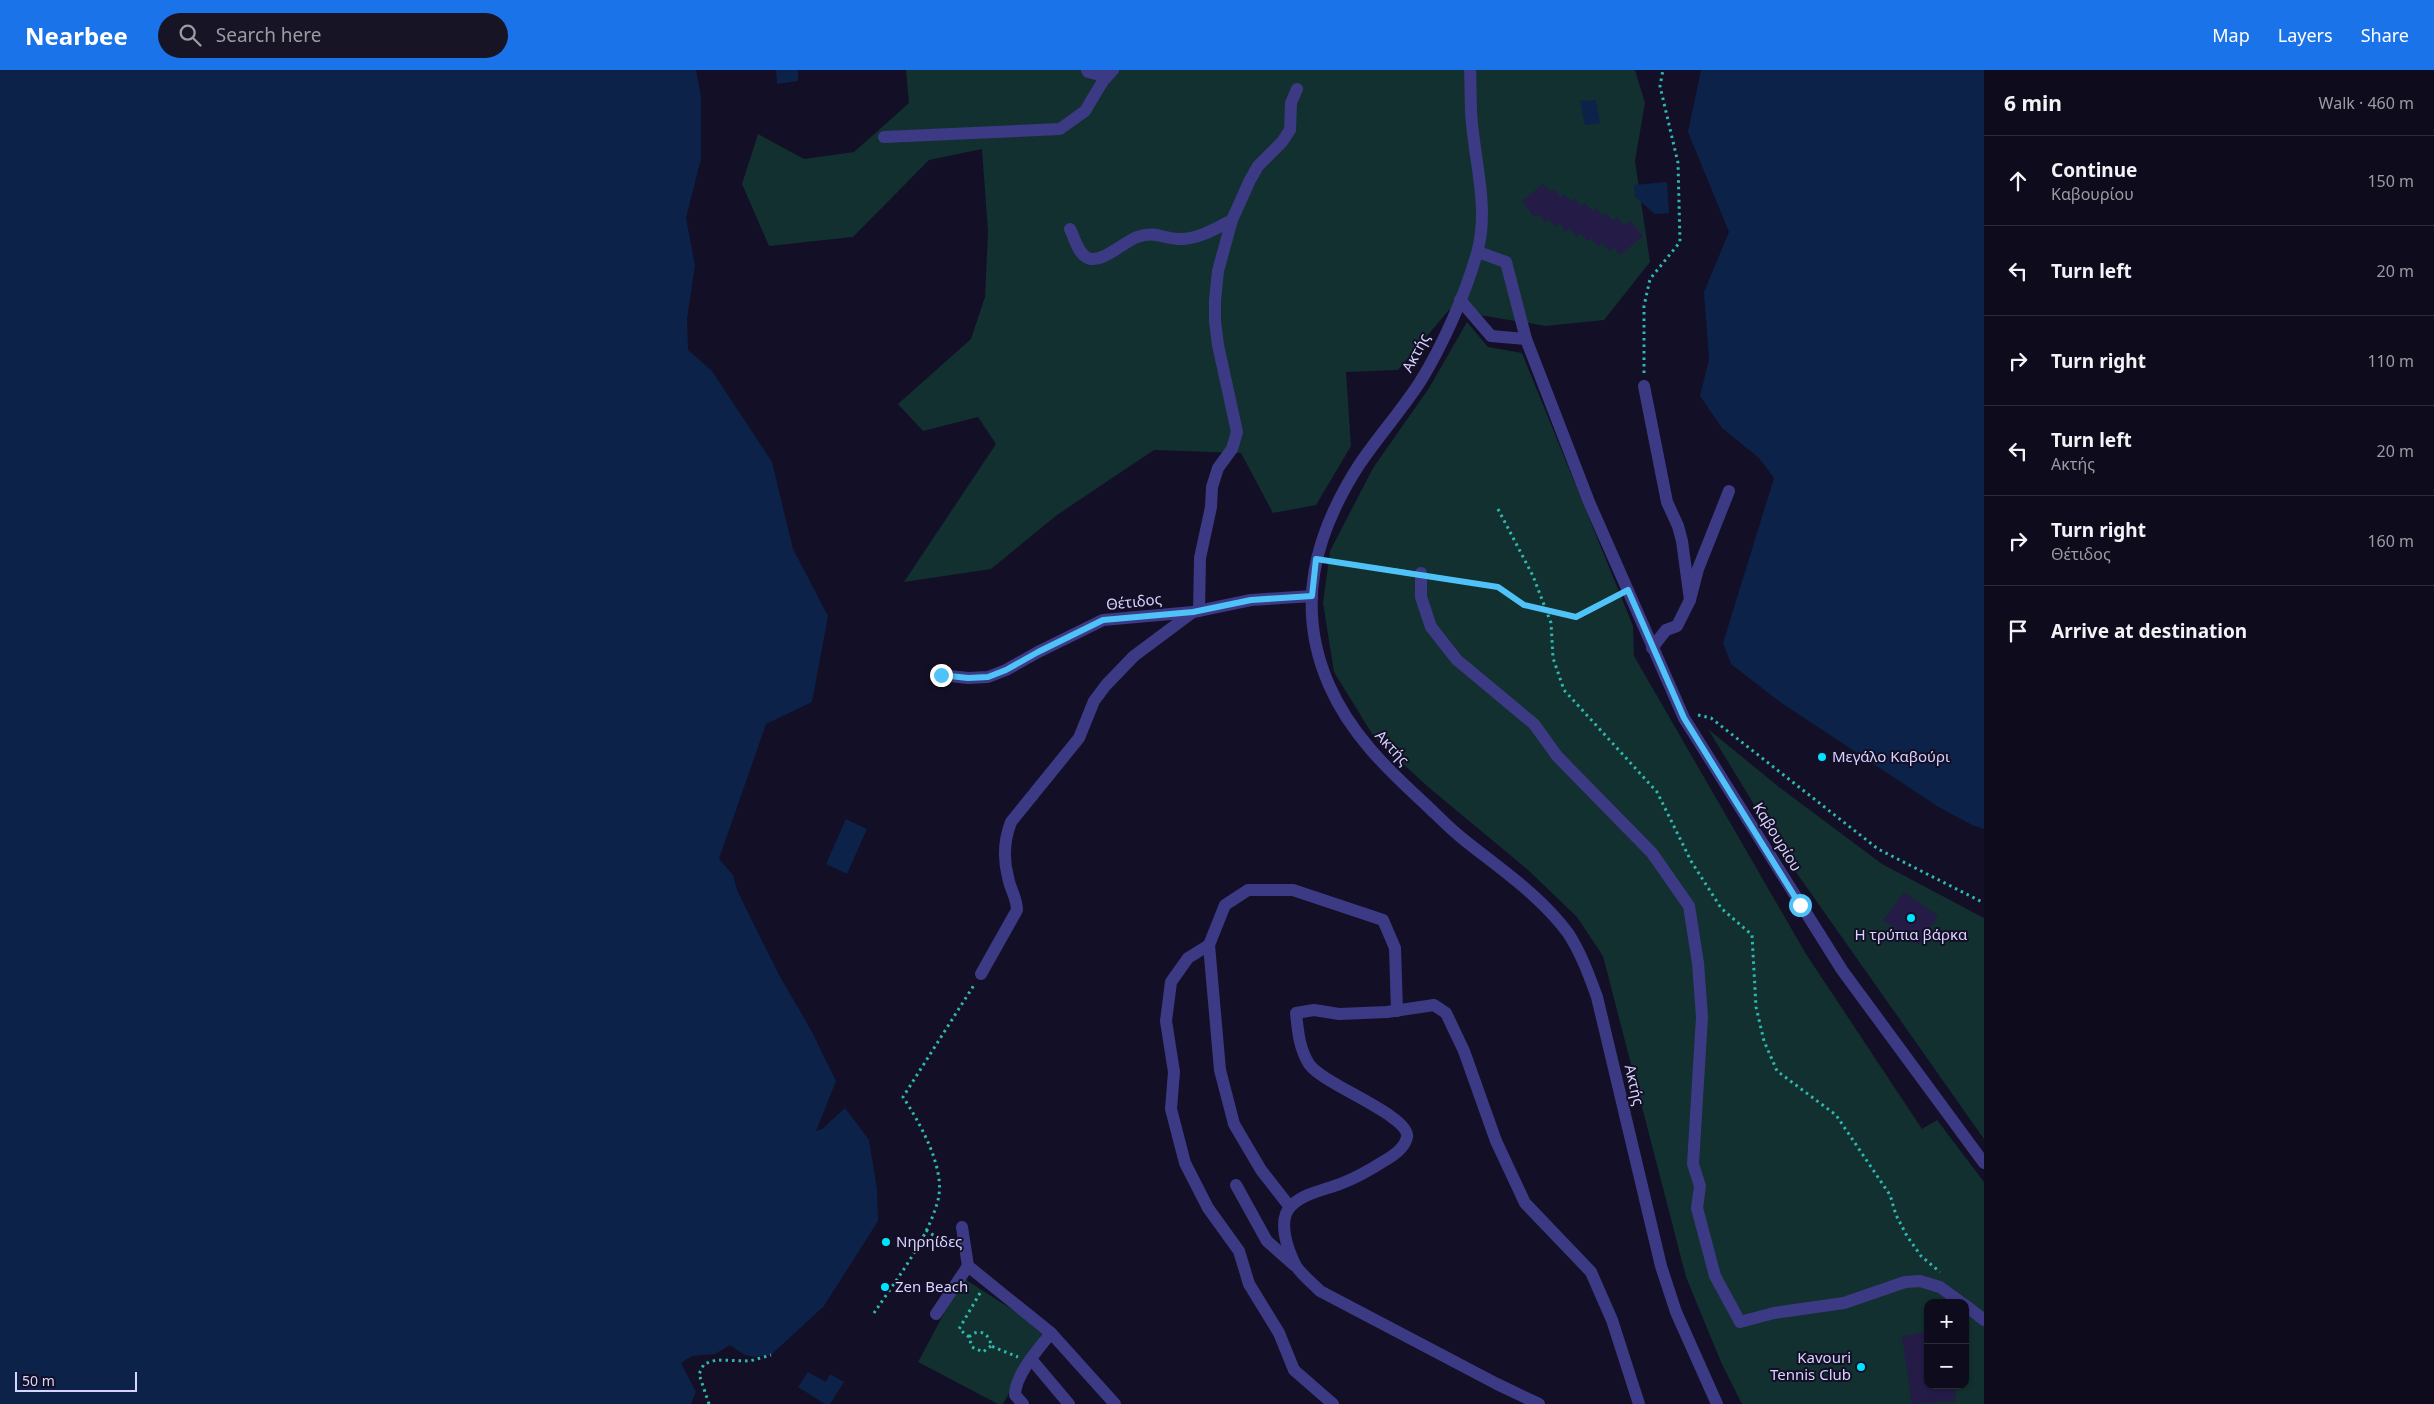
<!DOCTYPE html>
<meta charset="utf-8">
<style>
:root{--surface:#0e0b1c;--page:#171425;--text:#f1f3f6;--muted:#9b9ba3;--line:#2e2b3b;--accent:#1a73e8}
body{margin:0;font-family:"Noto Sans",sans-serif;background:var(--page);color:var(--text)}
.controls{position:absolute;right:15px;bottom:15px;display:grid;overflow:hidden;border-radius:10px;box-shadow:0 1px 4px #0004}
.controls button{width:45px;height:45px;display:grid;place-items:center;padding:0;border:0;border-bottom:1px solid var(--line);background:var(--surface);color:var(--text);font:25px sans-serif}
.scale{position:absolute;left:15px;bottom:12px;width:122px;box-sizing:border-box;padding-left:5px;border:2px solid #d9d4ff;border-top:0;font-size:14px;line-height:18px;white-space:nowrap;color:#d9d4ff;-webkit-text-stroke:4px #130f26;paint-order:stroke}
.stop{position:absolute;width:15px;height:15px;margin:-11px;border:4px solid #4fc3f7;border-radius:50%;background:#fff}
.stop.end{background:#4fc3f7;border-color:#fff;box-shadow:0 1px 5px #0008}
.list{margin:0;padding:0;list-style:none}
h2{display:flex;justify-content:space-between;align-items:center;height:65px;margin:0;padding:0 20px;font-size:21px}
h2 small{font-size:16px;font-weight:400;color:var(--muted)}
.list li{display:grid;grid-template-columns:32px 1fr auto;gap:15px;align-items:center;box-sizing:border-box;height:90px;padding:0 20px;border-top:1px solid var(--line)}
.list b{display:block;font-size:19px;white-space:nowrap}
.list p{margin:0;font-size:16px;white-space:nowrap;color:var(--muted)}
.list em{font-size:16px;font-style:normal;color:var(--muted)}
.icon{flex:none;width:28px;height:28px;fill:none;stroke:currentColor;stroke-width:2;stroke-linecap:round;stroke-linejoin:round}
.map{position:relative;flex:none;width:1984px;height:1334px;overflow:hidden}
header{display:flex;align-items:center;gap:30px;box-sizing:border-box;height:70px;padding:0 25px;background:var(--accent);color:#fff}
header strong{font-size:24px}
nav{display:flex;gap:28px;margin-inline-start:auto;font-size:18px}
.search{width:350px;height:45px;background:var(--page);display:flex;align-items:center;gap:12px;box-sizing:border-box;padding:0 18px;border-radius:28px;color:var(--muted);font-size:19px}
main{display:flex}
aside{flex:1;background:var(--surface)}
.map>svg:first-child{display:block}
</style>
<header>
<strong>Nearbee</strong>
<div class="search"><svg class="icon" aria-label="search" viewBox="0 0 24 24"><circle cx="10" cy="10" r="6"/><path d="M15 15l6 6"/></svg>Search here</div>
<nav><a>Map</a><a>Layers</a><a>Share</a></nav>
</header>
<main>
<div class="map">
<svg width="1984" height="1334" viewBox="0 0 1984 1334">
<rect width="100%" height="100%" fill="#130f26"/>
<g fill="#12302f" fill-rule="evenodd">
<polygon points="906,0 1635,0 1645,33 1635,91 1650,192 1604,250 1546,256 1449,240 1398,300 1346,302 1351,376 1316,435 1273,443 1241,383 1154,380 1057,445 991,499 904,512 996,374 978,347 923,361 898,334 971,269 985,227 988,162 982,79 929,90 853,167 769,176 742,114 758,64 804,89 854,82 909,33"/>
<path d="M1467,252L1488,277L1522,283L1633,556L1634,586L1806,884L1922,1059L1937,1050L1984,1112V1334H1742L1721,1292L1686,1207L1603,886L1577,847L1527,799L1427,716L1374,667L1334,602L1323,533L1330,481L1373,398L1429,318ZM1928,1233H1965V1315H1928Z"/>
<polygon points="1708,659 1779,717 1882,794 1984,848 1984,1069 1791,795"/>
<polygon points="963,1208 1044,1260 1003,1334 998,1334 918,1292"/>
</g>
<g fill="#0c2248">
<polygon points="0,0 696,0 701,27 701,89 686,148 695,195 687,249 688,280 712,301 772,392 793,479 828,546 812,632 766,654 719,789 733,805 737,820 778,903 812,962 836,1011 816,1061 822,1059 845,1038 869,1070 877,1119 878,1151 824,1236 771,1285 754,1287 745,1285 730,1275 715,1284 692,1286 681,1293 696,1322 691,1334 0,1334"/>
<polygon points="776,0 798,0 798,11 777,14"/>
<polygon points="1701,0 1984,0 1984,759 1972,755 1937,736 1780,632 1731,594 1723,573 1774,408 1759,388 1722,358 1700,326 1709,289 1704,222 1729,162 1688,62"/>
<polygon points="1596,30 1600,53 1585,55 1580,31"/>
<polygon points="1667,112 1669,143 1655,144 1635,127 1634,115"/>
<polygon points="846,749 867,759 847,804 826,794"/>
<polygon points="808,1302 826,1312 830,1304 844,1312 830,1334 825,1334 798,1317"/>
</g>
<g fill="#241b47">
<polygon points="1543,114 1550,122 1554,119 1560,127 1564,124 1571,132 1575,128 1581,136 1585,133 1592,141 1596,138 1602,146 1606,143 1613,151 1617,147 1624,156 1630,150 1643,166 1620,185 1614,177 1609,181 1602,173 1598,176 1591,168 1587,171 1581,163 1577,167 1570,158 1566,162 1560,154 1556,157 1549,149 1545,152 1539,144 1534,147 1522,131"/>
<polygon points="1904,822 1938,846 1918,875 1883,850"/>
<polygon points="1928,1262 1928,1315 1954,1315 1956,1331 1912,1334 1902,1266"/>
</g>
<g fill="none" stroke-linecap="round" stroke-linejoin="round">
<g stroke="#2fb8b0" stroke-width="3" stroke-dasharray="2.5 4" stroke-linecap="butt">
<polyline points="1644,303 1644,236 1650,209 1680,172 1678,93 1660,16 1663,0"/>
<polyline points="1498,439 1533,506 1551,553 1553,588 1564,620 1657,722 1691,791 1721,838 1752,865 1756,937 1764,971 1777,1001 1836,1045 1890,1125 1896,1145 1907,1166 1921,1186 1940,1202"/>
<polyline points="1331,491 1409,502"/>
<polyline points="1433,506 1497,517 1524,535 1575,547 1616,526"/>
<polyline points="1698,645 1711,648 1878,779 1984,833"/>
<polyline points="926,1160 951,1178"/>
<path d="M874,1243C896,1210 928,1169 938,1130C946,1099 920,1053 903,1027L974,915"/>
<polyline points="969,1267 959,1259 980,1223"/>
<path d="M991,1276L983,1282L972,1277L969,1267C979,1257 990,1264 991,1276L1018,1287"/>
<polyline points="709,1334 699,1304 704,1294 716,1290 750,1291 771,1285"/>
</g>
<g stroke="#3d3a85" stroke-width="12">
<polyline points="1087,0 1088,2 1096,4 1110,0"/>
<path d="M1470,0C1471,18 1470,36 1472,54C1476,97 1489,141 1477,183C1465,225 1443,275 1420,312C1401,341 1378,367 1359,395C1314,465 1295,537 1329,615C1350,663 1386,698 1423,732C1437,745 1449,758 1463,769C1499,798 1540,825 1568,863C1581,883 1589,905 1597,927L1661,1196L1676,1242L1717,1334"/>
<polyline points="884,67 1060,59 1085,41 1103,11 1113,0"/>
<path d="M1070,159C1075,169 1078,184 1088,188C1101,194 1124,172 1137,167C1157,161 1160,168 1178,169C1197,170 1215,159 1232,150"/>
<polyline points="1478,182 1506,192 1526,269"/>
<polyline points="1460,230 1491,266 1526,269 1589,432 1684,648 1842,900 1984,1093"/>
<polyline points="1644,316 1667,432 1678,456 1682,471 1690,530"/>
<polyline points="1421,503 1421,527 1431,557 1457,590 1534,654 1557,686 1652,783 1689,836 1698,893 1702,947 1693,1094 1700,1116 1697,1138 1715,1206 1740,1252 1774,1243 1844,1233 1905,1212 1920,1211 1940,1217 1962,1233"/>
<polyline points="1199,541 1200,488 1211,437 1212,417 1218,398 1232,379 1237,362 1218,275 1215,251 1215,230 1218,201 1232,150 1250,110 1258,96 1282,72 1290,60 1291,33 1297,19"/>
<polyline points="1652,578 1666,560 1677,556 1690,530 1698,499 1729,421"/>
<polyline points="941,605 968,608 988,607 1006,600 1038,582 1103,550 1193,542 1251,530 1312,526"/>
<polyline points="1209,875 1188,888 1171,912 1166,951 1174,1002 1171,1039 1185,1093 1208,1138 1239,1181 1249,1214 1279,1263 1294,1300 1333,1334"/>
<path d="M981,904L1017,840C1017,828 1010,819 1008,807C1003,788 1004,770 1011,752L1079,668L1094,631L1106,615L1134,586L1193,542"/>
<polyline points="1236,1115 1267,1171 1294,1195"/>
<polyline points="1290,1137 1261,1100 1234,1054 1220,1000 1209,875 1225,835 1248,820 1293,820 1383,850 1395,878 1397,941"/>
<polyline points="962,1157 968,1196 1051,1263 1115,1334"/>
<polyline points="1965,1235 1984,1250"/>
<polyline points="936,1244 968,1196"/>
<polyline points="1031,1289 1069,1334"/>
<path d="M1023,1334L1015,1325C1015,1305 1039,1278 1051,1263"/>
<path d="M1539,1334L1497,1314L1320,1221C1312,1213 1302,1205 1296,1196C1288,1181 1276,1149 1292,1135C1305,1123 1324,1120 1340,1114C1356,1108 1370,1100 1384,1091C1393,1086 1405,1078 1407,1067C1411,1046 1322,1014 1309,994C1299,978 1298,961 1296,943L1314,940L1339,944L1387,942L1434,935L1446,943L1464,981L1496,1071L1525,1133L1591,1202L1612,1250L1639,1334"/>
</g>
</g>
<g fill="none" stroke-linecap="round" stroke-linejoin="round">
<polyline stroke="#4fc3f7" stroke-width="6" points="941,605 968,608 988,607 1006,600 1038,582 1103,550 1193,542 1251,530 1312,526 1316,489 1498,517 1524,535 1576,547 1628,520 1684,648 1800,835"/>
</g>
<g fill="#00e5ff" stroke="#130f26" stroke-width="2">
<circle cx="1822" cy="687" r="5"/>
<circle cx="1911" cy="848" r="5"/>
<circle cx="886" cy="1172" r="5"/>
<circle cx="885" cy="1217" r="5"/>
<circle cx="1861" cy="1297" r="5"/>
</g>
<g text-anchor="middle" stroke-width="4" stroke-linejoin="round" paint-order="stroke">
<g font-size="15" fill="#d9d4ff" stroke="#130f26">
<text transform="translate(1416 283) rotate(-62)" y="5">Ακτής</text>
<text transform="translate(1134 532) rotate(-6)" y="5">Θέτιδος</text>
<text transform="translate(1392 678) rotate(47)" y="5">Ακτής</text>
<text transform="translate(1777 767) rotate(58)" y="5">Καβουρίου</text>
<text transform="translate(1634 1015) rotate(77)" y="5">Ακτής</text>
</g>
<g font-size="15" fill="#d9d4ff" stroke="#130f26" text-anchor="start">
<text x="1832" y="692">Μεγάλο Καβούρι</text>
<text x="1911" y="870" text-anchor="middle">Η τρύπια βάρκα</text>
<text x="896" y="1177">Νηρηίδες</text>
<text x="895" y="1222">Zen Beach</text>
<text x="1851" y="1293" text-anchor="end">Kavouri<tspan x="1851" dy="17">Tennis Club</tspan></text>
</g>
</g>
</svg>
<div class="controls">
<button>+</button>
<button>−</button>
</div>
<div class="scale">50 m</div>
<div class="stop" style="left:1800px;top:835px"></div>
<div class="stop end" style="left:941px;top:605px"></div>
</div>
<aside>
<h2>6 min<small>Walk · 460 m</small></h2>
<ul class="list">
<li><svg class="icon" aria-label="ahead" viewBox="0 0 24 24"><path d="M12 20V5M6 11l6-6 6 6"/></svg><div><b>Continue</b><p>Καβουρίου</p></div><em>150 m</em></li>
<li><svg class="icon" aria-label="left" viewBox="0 0 24 24"><path d="M17 20v-9H6M10 6l-5 5 5 5"/></svg><div><b>Turn left</b></div><em>20 m</em></li>
<li><svg class="icon" aria-label="right" viewBox="0 0 24 24"><path d="M7 20v-9h11M14 6l5 5-5 5"/></svg><div><b>Turn right</b></div><em>110 m</em></li>
<li><svg class="icon" aria-label="left" viewBox="0 0 24 24"><path d="M17 20v-9H6M10 6l-5 5 5 5"/></svg><div><b>Turn left</b><p>Ακτής</p></div><em>20 m</em></li>
<li><svg class="icon" aria-label="right" viewBox="0 0 24 24"><path d="M7 20v-9h11M14 6l5 5-5 5"/></svg><div><b>Turn right</b><p>Θέτιδος</p></div><em>160 m</em></li>
<li><svg class="icon" aria-label="arrive" viewBox="0 0 24 24"><path d="M6 21V4h12l-3 4 3 4H6"/></svg><div><b>Arrive at destination</b></div></li>
</ul>
</aside>
</main>
